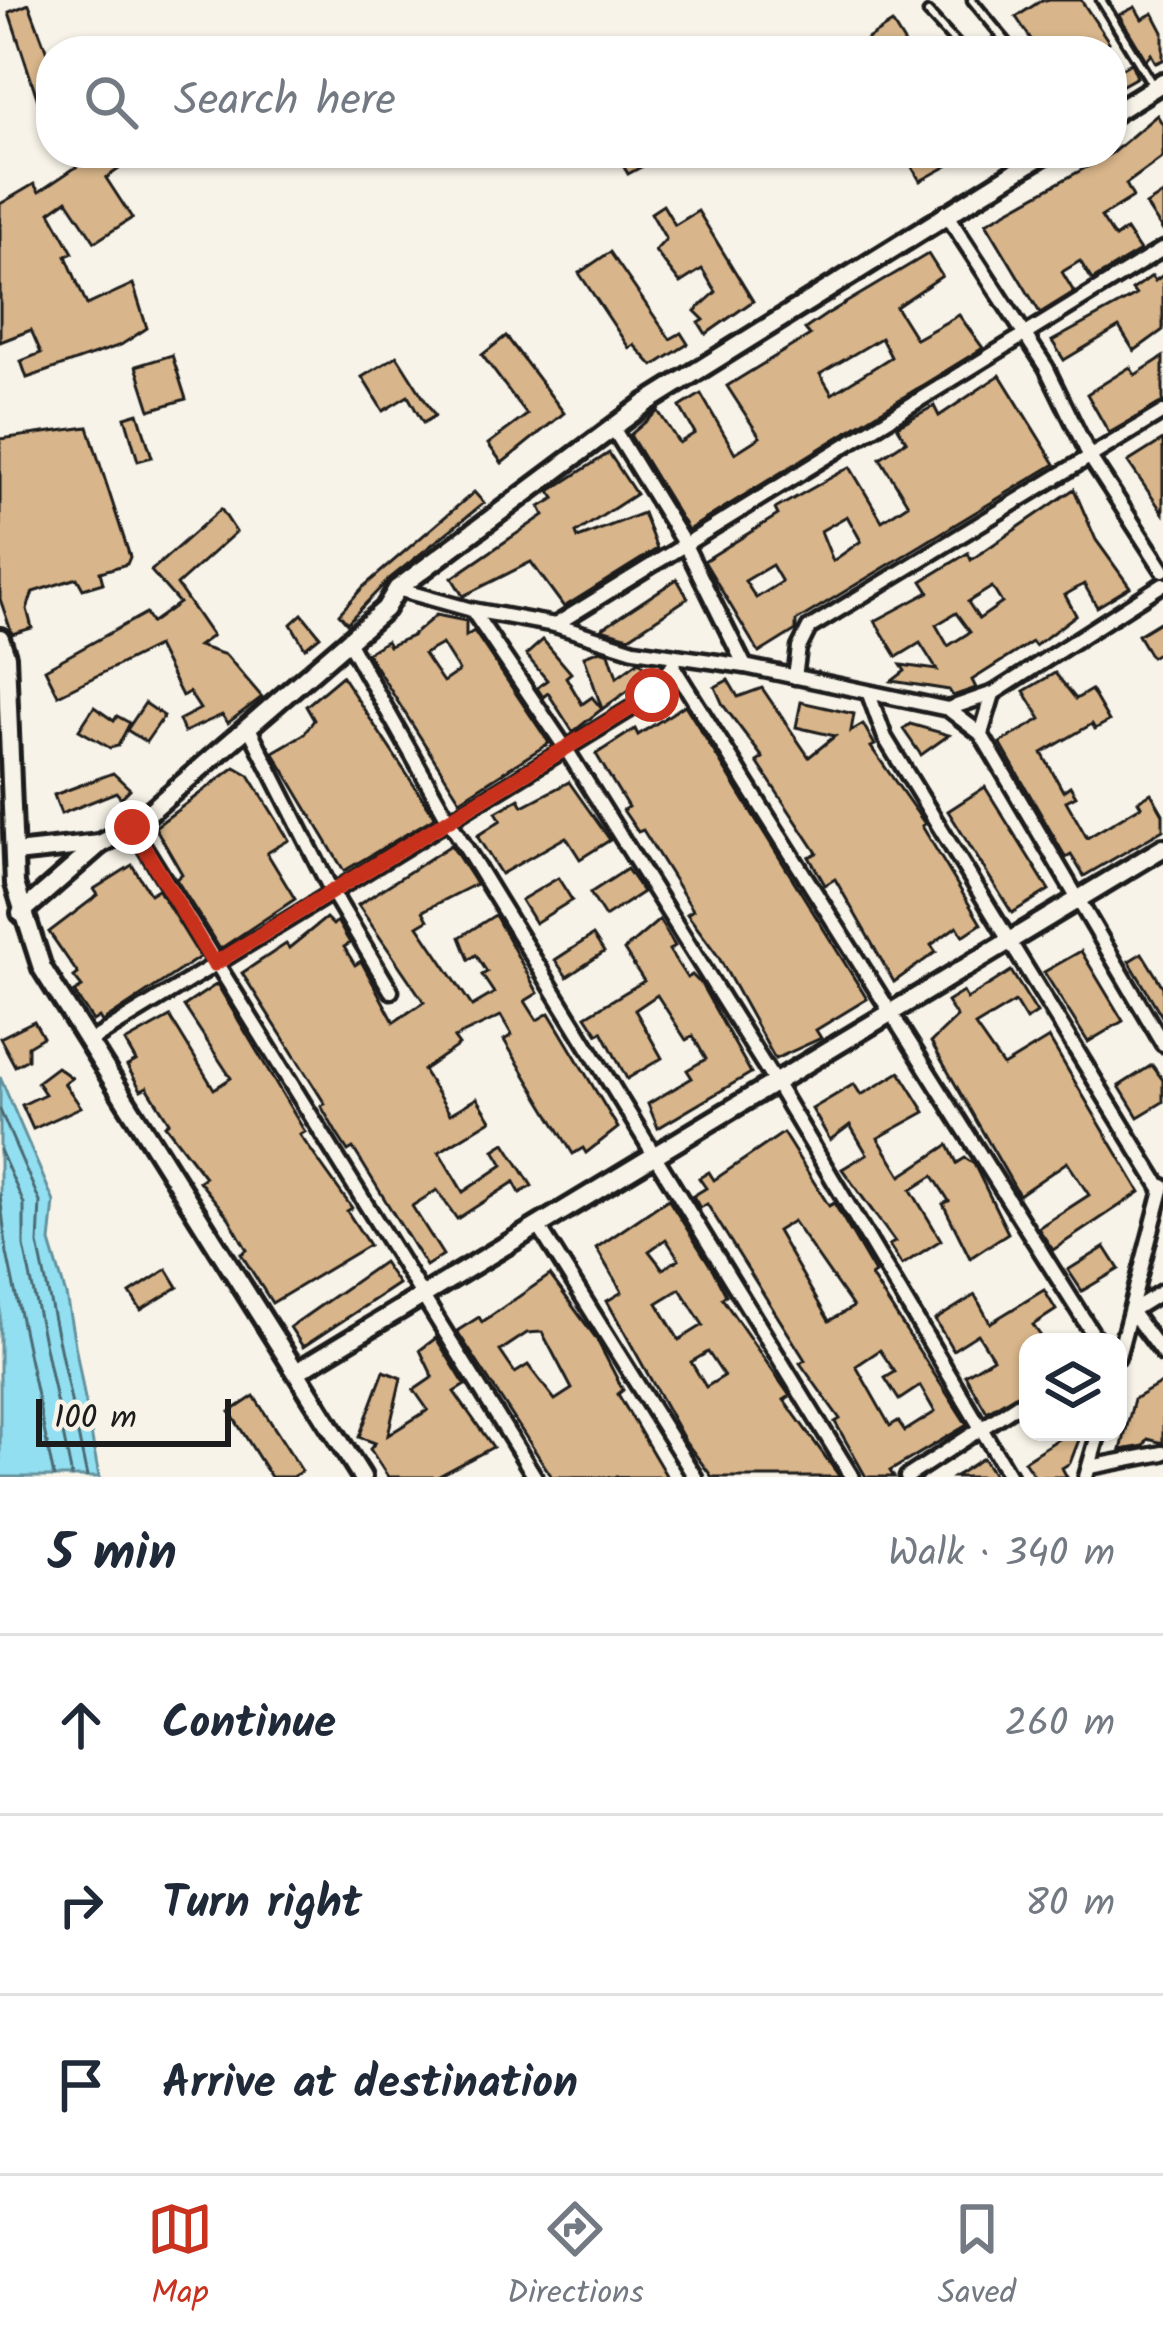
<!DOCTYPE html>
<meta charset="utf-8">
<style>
:root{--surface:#fff;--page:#f2f2f3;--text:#1f2937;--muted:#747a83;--line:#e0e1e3;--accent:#c8321e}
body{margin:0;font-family:Kalam,sans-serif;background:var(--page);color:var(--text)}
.controls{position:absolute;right:36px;bottom:36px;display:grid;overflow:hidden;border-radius:24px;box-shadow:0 3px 9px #0004}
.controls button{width:108px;height:108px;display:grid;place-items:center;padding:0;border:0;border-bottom:3px solid var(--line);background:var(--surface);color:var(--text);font:60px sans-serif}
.scale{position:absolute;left:36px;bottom:30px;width:195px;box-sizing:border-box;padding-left:12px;border:6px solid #1c1c1c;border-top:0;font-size:33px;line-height:42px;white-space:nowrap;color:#1c1c1c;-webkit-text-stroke:9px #f7f3e8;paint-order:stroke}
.stop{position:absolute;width:36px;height:36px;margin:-27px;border:9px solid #c8321e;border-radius:50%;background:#fff}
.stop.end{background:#c8321e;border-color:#fff;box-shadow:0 3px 12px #0008}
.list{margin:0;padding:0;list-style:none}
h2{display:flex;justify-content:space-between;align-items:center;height:156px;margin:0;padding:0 48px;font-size:51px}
h2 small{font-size:39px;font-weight:400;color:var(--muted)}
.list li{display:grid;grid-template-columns:78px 1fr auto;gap:36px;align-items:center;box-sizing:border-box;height:180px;padding:0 48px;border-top:3px solid var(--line)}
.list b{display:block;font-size:45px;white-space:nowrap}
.list em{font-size:39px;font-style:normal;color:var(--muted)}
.icon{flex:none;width:66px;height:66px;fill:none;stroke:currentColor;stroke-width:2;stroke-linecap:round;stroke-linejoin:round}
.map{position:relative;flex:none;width:1163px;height:1477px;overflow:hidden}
.search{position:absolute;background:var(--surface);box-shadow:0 3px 9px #0004;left:36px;right:36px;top:36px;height:132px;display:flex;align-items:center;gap:30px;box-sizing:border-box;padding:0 42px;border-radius:48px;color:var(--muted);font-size:45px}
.sheet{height:696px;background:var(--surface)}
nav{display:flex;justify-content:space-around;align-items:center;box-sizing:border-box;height:168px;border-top:3px solid var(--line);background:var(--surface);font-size:33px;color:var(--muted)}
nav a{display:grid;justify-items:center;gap:6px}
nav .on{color:var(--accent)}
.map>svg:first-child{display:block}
</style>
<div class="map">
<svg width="1163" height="1477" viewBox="0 0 1163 1477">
<rect width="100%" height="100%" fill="#f7f3e8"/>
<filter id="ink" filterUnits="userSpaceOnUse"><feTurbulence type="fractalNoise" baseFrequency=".00833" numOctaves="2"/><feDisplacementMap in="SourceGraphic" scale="24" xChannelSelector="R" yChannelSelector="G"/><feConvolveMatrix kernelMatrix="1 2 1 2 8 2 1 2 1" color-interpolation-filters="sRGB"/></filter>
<g filter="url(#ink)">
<polygon fill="#92dff2" stroke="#63919c" stroke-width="3" points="0,1077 54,1202 50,1242 66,1295 99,1477 0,1477"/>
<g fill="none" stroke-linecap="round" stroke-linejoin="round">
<g stroke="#4b6a72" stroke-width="3">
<polyline points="0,1110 40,1202 38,1244 87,1477"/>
<polyline points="0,1150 24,1204 24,1246 72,1477"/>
<polyline points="0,1195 7,1253 54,1477"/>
</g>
</g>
<g fill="#d8b58a" stroke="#1c1c1c" stroke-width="3" fill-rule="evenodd">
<polygon points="1042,0 1081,0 1109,42 1096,51 1039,51 1016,17"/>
<polygon points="29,4 51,63 50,137 9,12"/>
<polygon points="1135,7 1142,19 1153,13 1163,32 1163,60 1156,63 1151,54 1146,60 1119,15"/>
<polygon points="892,23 905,44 895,51 874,51 866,40"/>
<polygon points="1131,63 1137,77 1112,91 1112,74"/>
<polygon points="1157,115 1163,125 1163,157 1126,184 1133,197 1101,217 1115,238 1126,230 1140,251 1092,280 1080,261 1062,272 1074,292 1040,313 986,223 1112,153"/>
<polygon points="97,153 103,159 112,153 122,167 106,178 132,218 95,242 67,200 50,212 73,253 66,256 87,305 133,284 147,328 121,345 27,378 21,361 41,353 31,330 0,342 0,204 34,184 39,192"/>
<polygon points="616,153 635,153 643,166 628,174"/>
<polygon points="904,153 971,153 920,181"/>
<polygon points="1163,194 1163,231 1146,205"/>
<polygon points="663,205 675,225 698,211 753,301 706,334 699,323 704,320 695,311 716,292 702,269 680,283 655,251 666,239 651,213"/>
<polygon points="610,252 670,339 681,333 688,344 653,366 634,345 629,348 579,273"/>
<path d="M928,254L942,276L896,307L916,339L959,315L983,348L688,530L630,435L658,411L679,443L695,433L680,407L701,394L735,453L760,437L727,386L810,335L805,329L827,314ZM881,338L891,357L832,394L820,374Z"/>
<polygon points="1163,275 1163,330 1134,351 1119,327 1064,360 1052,341 1136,295 1132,290 1152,276 1155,281"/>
<polygon points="506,336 564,413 502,463 488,444 527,415 482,355"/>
<polygon points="172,355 186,399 150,410 136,366"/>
<polygon points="397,356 435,416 423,423 408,396 383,411 362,377"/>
<polygon points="1163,357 1163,402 1109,433 1087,394 1130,367 1135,375"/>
<path d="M1000,375L1055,464L796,621V630L759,653L704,561L778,515L775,509L850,467L882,521L908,504L880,458L906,441L897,426L934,406L939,416ZM847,516L861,541L833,561L821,531ZM772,565L782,582L756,598L745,581Z"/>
<polygon points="138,413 152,457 138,461 125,417"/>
<polygon points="88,427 130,557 127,564 100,572 103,583 83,589 77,578 33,592 27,609 32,628 12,634 0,599 0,439"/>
<polygon points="1163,440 1163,513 1128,462"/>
<polygon points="609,453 636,494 576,533 578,538 643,513 657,549 564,607 531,562 463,596 452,578 544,515 540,507 555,498 550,491"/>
<path d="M1074,489L1096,540L1130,587L1097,607L1084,584L1065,595L1076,615L1035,646L1032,642L972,680L976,688L953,696L949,690L892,681L905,671L901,665L937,670L920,643L897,657L875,621L929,592L922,581L968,553L971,560ZM992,587L1002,603L979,619L968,602ZM956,613L970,632L948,646L936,625Z"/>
<polygon points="474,492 484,503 389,579 347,623 339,614 363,587"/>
<polygon points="221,509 236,532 177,585 212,636 198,646 226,655 262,697 228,723 222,715 184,732 179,720 200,709 189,692 182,696 157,646 58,695 45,669 146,613 151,623 179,603 151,571"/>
<polygon points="677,579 688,598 629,637 601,629"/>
<polygon points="302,614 320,636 305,648 291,624"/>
<path d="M436,615L466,621V636L474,631L549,743L460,800L367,653L386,641L389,646L412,636ZM442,644L459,671L443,682L424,654Z"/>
<polygon points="1163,620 1163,650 1151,657 1138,635"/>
<polygon points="543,640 571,673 566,677 582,704 592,697 602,709 573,732 548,693 543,697 537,688 547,680 526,655"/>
<polygon points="600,650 609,653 617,677 639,661 652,674 602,709 584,656"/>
<polygon points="1055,673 1076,699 1091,690 1109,721 1095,729 1092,724 1042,753 1063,791 1070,786 1076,796 1066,801 1087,838 1141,806 1138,801 1151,793 1163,814 1163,830 1084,876 1071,855 1066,858 1000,743 1041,719 1024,691"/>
<polygon points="342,676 435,817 344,871 273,752 304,734 314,720 306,706"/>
<polygon points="728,680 738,697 762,688 809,757 835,736 796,727 801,702 854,714 851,731 863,724 875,745 871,747 925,824 922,826 981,924 963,936 957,926 931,945 936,952 894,982 835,879 825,885 809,857 817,853 757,762 763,758 723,705 715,687"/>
<polygon points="145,703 164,716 146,742 127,730"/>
<polygon points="685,705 867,999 816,1030 821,1038 775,1059 718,956 687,914 693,910 643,830 638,832 623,810 628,807 596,754 635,729 638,735"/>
<polygon points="94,707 114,721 117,716 130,723 118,746 110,748 79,730"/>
<polygon points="910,724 949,735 921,755 903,729"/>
<polygon points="235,767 249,775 289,840 267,853 295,899 220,949 176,879 182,874 155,827"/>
<polygon points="113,773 130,789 121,798 116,792 61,814 54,795"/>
<polygon points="569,782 610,840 580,859 566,837 501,874 477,836 501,820 496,812 519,799 523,806"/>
<polygon points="985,787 1049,890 1012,913 948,811"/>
<polygon points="451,845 476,884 423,911 428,920 418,926 472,1006 494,993 482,975 487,972 476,955 469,960 460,937 495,915 538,993 525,1001 537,1020 549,1013 618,1128 586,1153 583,1148 573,1154 504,1040 512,1035 501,1016 454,1038 459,1045 423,1070 450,1114 477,1098 491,1120 439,1152 463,1192 503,1165 494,1150 505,1143 532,1186 520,1193 514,1182 457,1219 437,1190 412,1206 443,1255 426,1266 353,1148 348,1151 337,1134 321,1106 325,1104 242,973 286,944 289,948 326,918 333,925 337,921 350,943 344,947 355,965 361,961 394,1022 424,1002 358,905"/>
<polygon points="132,865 150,894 158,889 200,957 102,1022 99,1017 93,1021 74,992 82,987 74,977 78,974 49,932 98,895 94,889"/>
<polygon points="627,869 643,892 605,917 590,893"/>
<polygon points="558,878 572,900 535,923 521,900"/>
<polygon points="659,920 675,946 669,950 687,978 692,975 701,984 751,1073 658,1128 648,1104 692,1078 687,1070 706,1059 693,1036 686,1040 657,995 635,1010 662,1058 627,1079 602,1031 598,1034 586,1016 644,981 624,950"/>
<polygon points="593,935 604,952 567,977 555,960"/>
<polygon points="1081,951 1123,1021 1088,1042 1044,972"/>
<polygon points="1142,953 1163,987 1163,1018 1129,961"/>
<polygon points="1011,971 1037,1013 1026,1020 1015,1002 975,1026 1003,1066 1049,1038 1140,1192 1053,1250 1038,1228 1089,1195 1067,1162 1019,1195 931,1042 957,1017 947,1002 963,992 967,999"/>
<polygon points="217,984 305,1132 300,1135 352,1208 347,1211 369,1245 272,1303 241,1254 247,1250 229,1218 199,1181 205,1177 165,1125 169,1122 147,1087 141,1090 127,1066 136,1061 125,1042 170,1017 214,1089 231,1078 184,1006"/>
<polygon points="34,1021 43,1037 28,1046 28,1059 15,1066 0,1038"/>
<polygon points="1152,1065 1163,1080 1163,1102 1138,1117 1119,1086"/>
<polygon points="57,1067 72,1078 64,1083 81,1107 33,1129 22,1105 45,1094 37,1082"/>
<polygon points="900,1072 925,1112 878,1138 901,1176 948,1145 957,1163 965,1158 974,1164 1008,1233 970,1258 943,1204 949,1201 933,1176 911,1190 941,1240 902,1265 889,1245 895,1242 842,1169 867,1154 850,1125 830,1140 812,1109 854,1084 861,1095"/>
<path d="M783,1133L829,1206L834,1203L875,1273L871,1276L967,1425L890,1471L894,1477H866L835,1422L840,1419L800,1363L805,1360L707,1204L700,1208L693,1196L706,1188L699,1178L709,1172L714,1180ZM793,1221L853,1307L829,1321L777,1231ZM880,1350L895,1372L885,1378L899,1400L920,1386L935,1412L905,1431L898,1421L890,1426L856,1366Z"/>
<path d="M668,1199L713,1270L726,1295L722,1298L790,1396L784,1400L840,1477H712L685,1441L607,1301L622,1292L596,1248ZM666,1239L679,1259L663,1269L649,1251ZM680,1289L703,1325L679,1340L657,1303ZM708,1352L724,1376L706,1387L691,1362Z"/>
<polygon points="1105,1247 1119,1269 1082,1291 1068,1270"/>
<polygon points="383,1262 398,1284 303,1347 290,1327"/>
<polygon points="167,1269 178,1287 141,1310 130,1293"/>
<path d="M550,1275L596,1338L623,1390L618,1394L667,1477H552L457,1331L479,1317L482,1322ZM542,1332L572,1389L555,1400L528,1365L515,1373L500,1351L527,1333Z"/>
<polygon points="1044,1290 1056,1310 1033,1325 1045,1342 1028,1342 1028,1387 987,1412 965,1375 993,1358 978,1334 953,1350 935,1320 975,1295 990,1323"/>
<polygon points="436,1338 465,1385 454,1392 493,1447 437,1477 388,1477 370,1449 375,1443 359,1437 384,1371 401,1378 388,1435 428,1410 414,1390 433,1377 420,1350"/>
<polygon points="1163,1382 1163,1443 1148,1439 1144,1446 1121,1450 1134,1399"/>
<polygon points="254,1396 302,1471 292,1477 271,1477 230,1412"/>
<polygon points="1069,1432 1082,1432 1070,1463 1062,1468 1067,1477 1035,1477 1024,1461"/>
<polygon points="983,1458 995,1477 954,1477"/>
</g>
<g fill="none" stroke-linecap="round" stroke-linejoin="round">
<g stroke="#1c1c1c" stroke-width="15">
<g id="lane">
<polyline points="972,0 1014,51"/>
<polyline points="1101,0 1152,84"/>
<polyline points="928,13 963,51"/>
<polyline points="978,51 1004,39"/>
</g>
</g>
<g stroke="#1c1c1c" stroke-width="21">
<g id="street">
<polyline points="945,212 1046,367 1090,457 1163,570"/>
<polyline points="613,428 685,545 745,666"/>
<polyline points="397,589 472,610 555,625 634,650 745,666 948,709 994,693 1163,584"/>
<polyline points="472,610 566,749 776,1084 1010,1477"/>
<polyline points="555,625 1163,249"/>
<polyline points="348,641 448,819 852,1477"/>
<polyline points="674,668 1098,1342"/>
<polyline points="795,677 799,648 809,628 1163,412"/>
<polyline points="869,694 885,738 1162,1190"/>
<polyline points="948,709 981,734 1163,1044"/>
<polyline points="249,728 331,890 391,991"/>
<polyline points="981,734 993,694"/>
<polyline points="132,827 535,1477"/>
<polyline points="89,1042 653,695 675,661"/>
<polyline points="539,1227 695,1477"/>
<polyline points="1163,1291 1131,1311 1163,1354"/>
<polyline points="1118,1357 1163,1186"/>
<polyline points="1090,1467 1163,1453"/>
<polyline points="907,1477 1028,1398"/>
<polyline points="1086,1477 1099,1432"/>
</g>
</g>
<g stroke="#1c1c1c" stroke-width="26">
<g id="secondary">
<polyline points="1112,114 1163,82"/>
<polyline points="0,638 6,656 15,884 42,968 362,1477"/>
<polyline points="15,853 100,844"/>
<polyline points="21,913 100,844 132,827 385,609 397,589 646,403 1046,153"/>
<polyline points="298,1371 1163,848"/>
</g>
</g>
<use href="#lane" stroke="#f7f3e8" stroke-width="6"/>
<use href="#street" stroke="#f7f3e8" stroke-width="12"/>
<use href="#secondary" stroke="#f7f3e8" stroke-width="16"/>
</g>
</g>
<g fill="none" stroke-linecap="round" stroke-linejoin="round" filter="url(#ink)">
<polyline stroke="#c8321e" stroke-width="15" points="132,827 214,964 652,695"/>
</g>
</svg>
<div class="controls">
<button><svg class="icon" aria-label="layers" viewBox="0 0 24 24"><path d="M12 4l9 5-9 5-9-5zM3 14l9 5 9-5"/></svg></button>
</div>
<div class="scale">100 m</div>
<div class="stop" style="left:652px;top:695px"></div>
<div class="stop end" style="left:132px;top:827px"></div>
<div class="search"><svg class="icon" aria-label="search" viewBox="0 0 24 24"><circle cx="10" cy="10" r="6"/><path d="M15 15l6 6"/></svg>Search here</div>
</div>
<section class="sheet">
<h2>5 min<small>Walk · 340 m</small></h2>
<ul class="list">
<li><svg class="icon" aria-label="ahead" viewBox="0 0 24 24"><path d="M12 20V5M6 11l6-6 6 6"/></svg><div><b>Continue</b></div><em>260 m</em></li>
<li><svg class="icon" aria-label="right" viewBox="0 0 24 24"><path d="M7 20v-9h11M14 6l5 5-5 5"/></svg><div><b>Turn right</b></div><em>80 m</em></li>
<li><svg class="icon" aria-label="arrive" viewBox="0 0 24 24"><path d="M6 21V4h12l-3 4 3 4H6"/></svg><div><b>Arrive at destination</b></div></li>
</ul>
</section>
<nav>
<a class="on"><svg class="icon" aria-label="map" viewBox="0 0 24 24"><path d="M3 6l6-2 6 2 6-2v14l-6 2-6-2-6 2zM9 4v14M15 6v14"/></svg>Map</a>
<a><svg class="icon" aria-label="directions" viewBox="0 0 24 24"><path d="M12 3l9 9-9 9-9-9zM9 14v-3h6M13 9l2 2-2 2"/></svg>Directions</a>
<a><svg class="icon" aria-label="saved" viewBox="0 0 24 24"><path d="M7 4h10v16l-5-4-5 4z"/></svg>Saved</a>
</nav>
